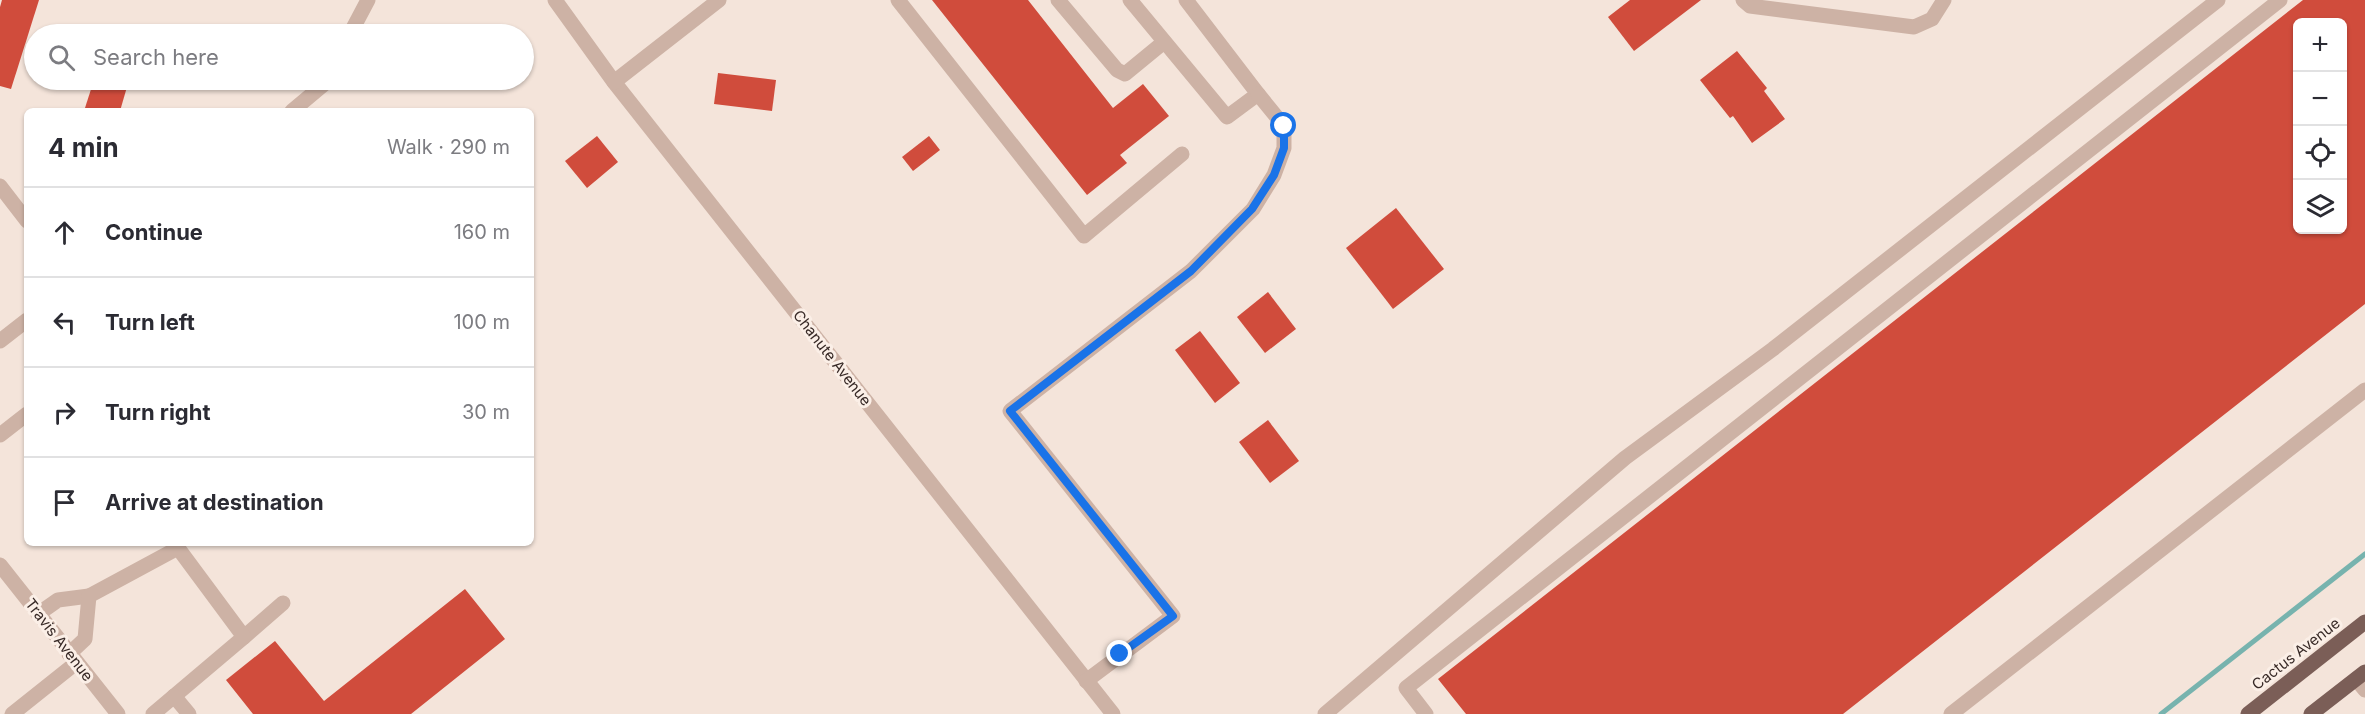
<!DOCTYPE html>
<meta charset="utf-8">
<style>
:root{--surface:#fff;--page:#f7f7f7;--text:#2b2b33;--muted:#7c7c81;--line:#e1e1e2}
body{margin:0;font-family:Inter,sans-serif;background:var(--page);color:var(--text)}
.controls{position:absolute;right:18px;top:18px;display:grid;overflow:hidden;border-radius:9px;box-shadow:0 2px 4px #0004}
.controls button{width:54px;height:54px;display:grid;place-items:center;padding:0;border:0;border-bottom:2px solid var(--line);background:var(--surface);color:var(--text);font:30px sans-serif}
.stop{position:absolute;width:18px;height:18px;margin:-14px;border:4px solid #1a73e8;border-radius:50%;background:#fff}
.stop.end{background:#1a73e8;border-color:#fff;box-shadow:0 2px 6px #0008}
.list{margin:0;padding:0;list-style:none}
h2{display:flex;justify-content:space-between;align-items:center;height:78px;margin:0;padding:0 24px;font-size:26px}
h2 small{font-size:20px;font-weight:400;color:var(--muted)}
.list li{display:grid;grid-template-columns:39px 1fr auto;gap:18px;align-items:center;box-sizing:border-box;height:90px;padding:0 24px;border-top:2px solid var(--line)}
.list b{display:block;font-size:22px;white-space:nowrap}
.list em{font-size:20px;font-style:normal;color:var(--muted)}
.icon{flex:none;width:33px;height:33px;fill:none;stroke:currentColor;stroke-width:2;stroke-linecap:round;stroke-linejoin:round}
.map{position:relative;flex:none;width:2365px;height:714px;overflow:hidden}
.search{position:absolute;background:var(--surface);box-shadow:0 2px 4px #0004;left:24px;top:24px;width:510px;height:66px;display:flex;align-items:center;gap:15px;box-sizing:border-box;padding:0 21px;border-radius:33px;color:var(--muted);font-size:22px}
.panel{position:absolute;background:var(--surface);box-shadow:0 2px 4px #0004;left:24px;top:108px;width:510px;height:438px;border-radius:9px}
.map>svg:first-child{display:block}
</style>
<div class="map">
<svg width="2365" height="714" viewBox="0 0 2365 714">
<rect width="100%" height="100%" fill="#f4e4da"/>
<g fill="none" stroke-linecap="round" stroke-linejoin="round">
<polyline stroke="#77b3ae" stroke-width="5" points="2161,714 2365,554"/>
</g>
<g fill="#d04c3c" fill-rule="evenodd">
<polygon points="2,0 39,0 11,89 0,86 0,7"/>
<polygon points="932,0 1028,0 1113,108 1143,84 1169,116 1120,155 1127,163 1087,195"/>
<polygon points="1630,0 1701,0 1634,51 1608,17"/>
<path d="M2303,0H2365V304L1843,714H1466L1438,679ZM2298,22H2343V230H2298Z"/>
<polygon points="1737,51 1767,88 1764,91 1785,119 1752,143 1733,116 1730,118 1700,80"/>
<polygon points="718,73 776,80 772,111 714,104"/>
<polygon points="94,80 129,80 120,111 84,111"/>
<polygon points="597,136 618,162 587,188 565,161"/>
<polygon points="929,136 940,150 913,171 902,157"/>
<polygon points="1396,208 1444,269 1393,309 1346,248"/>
<polygon points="1268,292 1296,329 1265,353 1237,317"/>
<polygon points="1200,331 1240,383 1215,403 1175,350"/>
<polygon points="1268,420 1299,461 1270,483 1239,442"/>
<polygon points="465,589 505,639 411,714 253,714 226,680 275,641 324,701"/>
</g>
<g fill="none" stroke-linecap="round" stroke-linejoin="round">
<g stroke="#cdb2a5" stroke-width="15">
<polyline points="555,0 614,82 1113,714"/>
<polyline points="898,0 1084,236 1182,154"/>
<polyline points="1058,0 1117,70 1125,74 1164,42"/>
<polyline points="1130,0 1227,117 1258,94 1186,0"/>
<polyline points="1743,0 1750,6 1914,27 1932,19 1944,0"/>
<polyline points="350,34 368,0"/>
<polyline points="614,82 719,0"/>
<polyline points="292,111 329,80"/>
<polyline points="0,186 27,221"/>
<polyline points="0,341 27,320"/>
<polyline points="0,435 27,414"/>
<polyline points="0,565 118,714"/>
<polyline points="38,614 58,600 89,596"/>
<polyline points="244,637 283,603"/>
<polyline points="69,654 85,639 89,596 178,548 244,637 153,714"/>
<polyline points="2356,679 2365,690"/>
<polyline points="1086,681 1173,616 1010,411 1191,271 1253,209 1274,175 1284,148 1284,126 1258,94"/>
<polyline points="174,696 189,714"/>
<polyline points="12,714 76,663"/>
<polyline points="1325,714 1625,458 1773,349 2218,0"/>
<polyline points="1426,714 1406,688 2280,0"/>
<polyline points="1951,714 2365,390"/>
</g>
<g stroke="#7b5e57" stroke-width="15">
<polyline points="2248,714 2365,622"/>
<polyline points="2311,714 2365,672"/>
</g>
</g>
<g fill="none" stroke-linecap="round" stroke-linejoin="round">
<polyline stroke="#1a73e8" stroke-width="8" points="1120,654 1173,616 1010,411 1191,271 1252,209 1274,175 1284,148 1284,126"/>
</g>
<g text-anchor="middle" stroke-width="6" stroke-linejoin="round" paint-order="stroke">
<g font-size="15" fill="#382a27" stroke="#fbefe7">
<text transform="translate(832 358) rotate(52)" y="5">Chanute Avenue</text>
<text transform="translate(59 640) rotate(52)" y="5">Travis Avenue</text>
<text transform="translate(2296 654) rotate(-38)" y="5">Cactus Avenue</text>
</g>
</g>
</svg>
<div class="controls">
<button>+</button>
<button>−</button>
<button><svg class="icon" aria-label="locate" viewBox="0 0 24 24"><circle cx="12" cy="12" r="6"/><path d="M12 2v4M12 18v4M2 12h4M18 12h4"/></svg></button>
<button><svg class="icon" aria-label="layers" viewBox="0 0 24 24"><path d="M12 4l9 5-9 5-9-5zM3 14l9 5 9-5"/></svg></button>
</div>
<div class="stop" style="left:1284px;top:126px"></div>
<div class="stop end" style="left:1120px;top:654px"></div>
<div class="search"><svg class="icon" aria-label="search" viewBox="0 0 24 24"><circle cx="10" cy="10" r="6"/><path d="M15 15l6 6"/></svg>Search here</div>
<section class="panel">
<h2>4 min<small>Walk · 290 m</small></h2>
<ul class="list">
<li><svg class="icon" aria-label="ahead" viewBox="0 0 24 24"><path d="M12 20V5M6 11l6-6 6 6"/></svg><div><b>Continue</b></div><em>160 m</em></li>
<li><svg class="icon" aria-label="left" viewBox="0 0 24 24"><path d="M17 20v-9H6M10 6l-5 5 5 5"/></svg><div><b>Turn left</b></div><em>100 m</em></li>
<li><svg class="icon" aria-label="right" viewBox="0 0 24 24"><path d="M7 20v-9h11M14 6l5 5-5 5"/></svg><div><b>Turn right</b></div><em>30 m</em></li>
<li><svg class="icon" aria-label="arrive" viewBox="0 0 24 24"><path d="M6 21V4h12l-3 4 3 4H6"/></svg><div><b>Arrive at destination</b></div></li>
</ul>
</section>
</div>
